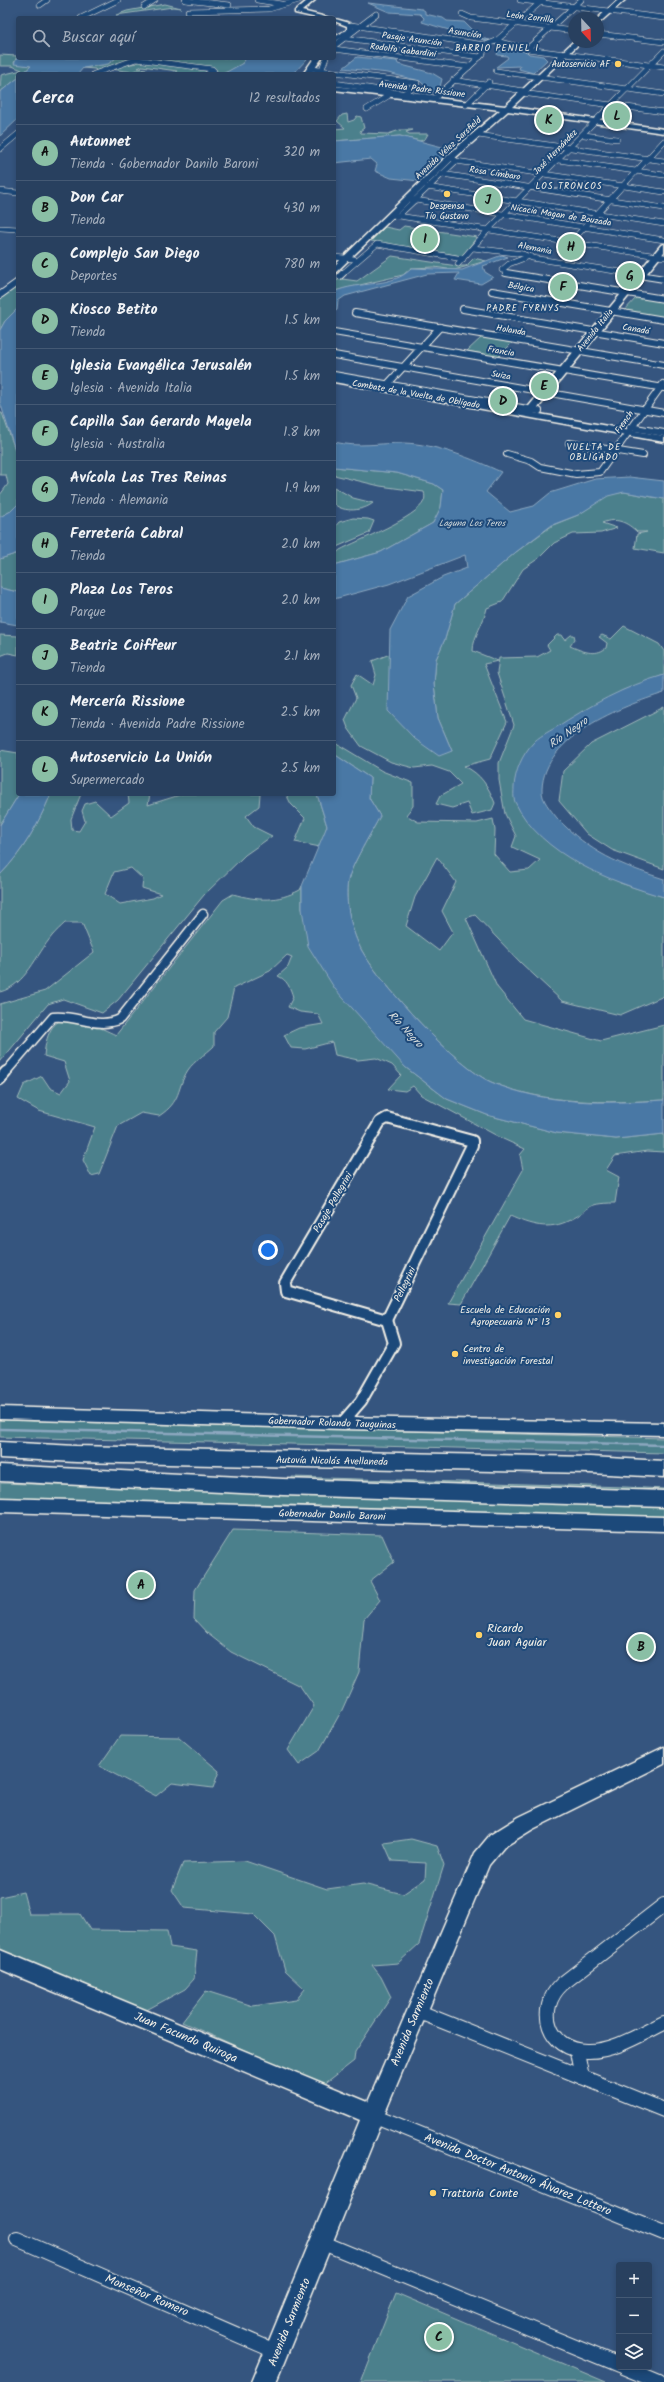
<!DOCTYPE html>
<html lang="es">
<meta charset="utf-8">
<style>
:root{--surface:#28405f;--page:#344b68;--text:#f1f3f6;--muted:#a5afbd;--line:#445974;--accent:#8abfa5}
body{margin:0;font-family:Kalam,sans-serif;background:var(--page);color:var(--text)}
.controls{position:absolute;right:12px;bottom:12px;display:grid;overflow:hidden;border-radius:4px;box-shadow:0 2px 6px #0003}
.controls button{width:36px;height:36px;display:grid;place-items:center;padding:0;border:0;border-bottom:1px solid var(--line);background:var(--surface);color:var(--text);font:20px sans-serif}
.compass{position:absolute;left:568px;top:12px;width:36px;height:36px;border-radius:50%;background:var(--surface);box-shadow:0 2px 6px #0003;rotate:158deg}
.you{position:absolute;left:268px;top:1250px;width:14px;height:14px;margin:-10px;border:3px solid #fff;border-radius:50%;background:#1a73e8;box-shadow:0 0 0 6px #1a73e833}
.badge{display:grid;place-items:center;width:26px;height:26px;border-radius:50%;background:var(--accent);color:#111;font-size:13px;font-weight:700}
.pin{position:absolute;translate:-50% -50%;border:2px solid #fff;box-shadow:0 1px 4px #0006}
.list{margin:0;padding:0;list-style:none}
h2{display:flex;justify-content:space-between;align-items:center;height:52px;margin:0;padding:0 16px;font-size:17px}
h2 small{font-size:13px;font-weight:400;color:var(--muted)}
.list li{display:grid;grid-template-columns:26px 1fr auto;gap:12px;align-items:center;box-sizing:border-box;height:56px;padding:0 16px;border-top:1px solid var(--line)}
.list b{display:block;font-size:15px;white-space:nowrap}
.list p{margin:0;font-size:13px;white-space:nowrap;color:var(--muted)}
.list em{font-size:13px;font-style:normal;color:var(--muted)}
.icon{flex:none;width:22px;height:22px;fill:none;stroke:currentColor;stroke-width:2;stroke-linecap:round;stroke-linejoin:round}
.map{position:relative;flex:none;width:664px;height:2382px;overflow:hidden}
.search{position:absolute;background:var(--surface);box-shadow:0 2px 6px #0003;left:16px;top:16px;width:320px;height:44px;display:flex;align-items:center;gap:10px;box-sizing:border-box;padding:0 14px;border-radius:4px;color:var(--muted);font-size:15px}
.panel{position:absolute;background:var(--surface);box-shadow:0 2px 6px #0003;left:16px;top:72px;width:320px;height:724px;border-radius:4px}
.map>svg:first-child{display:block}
</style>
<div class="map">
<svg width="664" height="2382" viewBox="0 0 664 2382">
<rect width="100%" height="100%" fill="#35557f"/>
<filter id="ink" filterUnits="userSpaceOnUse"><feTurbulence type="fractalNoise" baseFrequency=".025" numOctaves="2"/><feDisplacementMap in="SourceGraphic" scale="8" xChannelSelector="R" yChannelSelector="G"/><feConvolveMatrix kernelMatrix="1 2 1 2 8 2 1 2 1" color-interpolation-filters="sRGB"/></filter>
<g filter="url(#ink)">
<g fill="#4c808c" stroke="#a0b8ba" fill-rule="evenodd">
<polygon points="165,4 181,8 173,7 116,15 127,11"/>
<polygon points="0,55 17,56 14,63 31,66 22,74 18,74 18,78 0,92 1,75 22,70 12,66 0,66"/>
<path d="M116,58H246C233,81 194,74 172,74L177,71L142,66L138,68L146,69V71L135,70L133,72L111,69L113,67L137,63V61L113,65L96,71L95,69L82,68L108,64Z"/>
<polygon points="347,114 348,122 354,120 357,116 361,117 364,128 360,131 361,133 388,134 400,130 413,130 406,132 409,134 428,134 425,139 420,141 400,136 334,141 334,129 345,128 337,121 342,115"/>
<polygon points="404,226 477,237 462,256 371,241 385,227 399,230"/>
<polygon points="392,256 457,266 466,266 474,258 486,261 454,270 434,267 411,268 403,275 334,291 334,281 342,279 357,281"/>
<polygon points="18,285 18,308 5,321 0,330 0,295"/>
<polygon points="637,297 664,301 664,319 623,312"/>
<polygon points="482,337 512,343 498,357 467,351"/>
<polygon points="0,413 2,413 18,458 18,504 11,511 0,517 0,495 8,484 6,475 0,475"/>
<path d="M334,467L397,473L434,484L443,490L441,507L433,523L381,552L334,565V555L340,550C358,540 417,518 424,501C425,499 425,495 424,492L380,486L334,475Z"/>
<path d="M334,487L353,498L373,503C363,511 344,513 334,504Z"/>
<path d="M624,492L664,499V553L635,548L637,534L647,532H637C627,522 616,517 602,523L617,528L601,533L573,534L554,543L539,558L523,569L502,602L487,608C484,623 473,636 473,651L498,661L484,664L507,722L490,759L464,766C481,774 488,786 495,803L492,810L472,815L467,803L452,808L436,804L440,796L461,784L449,772L432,766L414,768L391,762L361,746L348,728L345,720L356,698L351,685L357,674L373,685L376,675L372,661L390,654V677L452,751L438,718L434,684L436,659L445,639L455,604L516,552L553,525L578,515L608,495Z"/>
<polygon points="353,518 368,519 374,521 369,533 334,548 334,528 339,522"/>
<polygon points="18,553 18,592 0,588 0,559"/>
<path d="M624,626L659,644L664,651V675L621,691L515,779L620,883L664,897V996L620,1015L562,1001L521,963L475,915L466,918L497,987L523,1019L601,1041L664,1025V1100C606,1103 546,1105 491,1082C457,1068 381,984 362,951C352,933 344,902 348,881C350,867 373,830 380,816L369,798L370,778L334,754V742L382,771L413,783V806L406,815L418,822L477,823L493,819L495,830L494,854L510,872L529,870L540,860L512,847L516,836L505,814L499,780V763L514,725L497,673L499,658L537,657L550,650L547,645L557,635H562L565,640L571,635H574L575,639L570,646C582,651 595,657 606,648L607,643L599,637L602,635L611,639ZM437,857L456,882L442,911L453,932L439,951L406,926L415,897Z"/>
<polygon points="0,635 18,636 18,655 8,653 0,656"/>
<polygon points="664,707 664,869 612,850 587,834 559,801 563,771 591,744"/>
<polygon points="0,750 18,753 19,794 0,825"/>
<path d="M51,794H81L71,819L72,830L79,831L85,821L82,811L85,804L95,801L111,816L129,803L128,794H150L148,805L183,794H260L259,806L246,816L254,827L272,836L245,855L204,895L118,1000L102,1013L63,999L48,1004L0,1062V1004L45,991L94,952L82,923H65C61,927 56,931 52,936C36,955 26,985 0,992V875C24,850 37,826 51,794ZM131,868L143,879L142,888L161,894L153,898L120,904L105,894L114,872Z"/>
<polygon points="286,794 317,794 327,826 320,847 295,842 305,818 291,804"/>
<path d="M302,886V909L405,1067L447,1099L487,1115L557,1133L616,1139L664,1134V1152L647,1151L615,1156L606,1170L619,1177L615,1203C583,1203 593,1209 570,1220C549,1231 530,1225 510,1216L461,1304L448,1303L523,1170L520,1155L525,1149L503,1139L421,1095L413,1086L405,1091L388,1089L401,1075L392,1065L376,1058L358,1060L335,1055L332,1042L305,1049L291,1048L284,1035L299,1028L323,1024L318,1014L300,1012L288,1007L293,997C290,987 287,980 278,976L288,967L292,957L287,955L270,971L234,988L227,1017L214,1032V1046C206,1054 194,1061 188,1070C176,1089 182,1101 159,1116L141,1113L118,1126L99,1174L91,1176L83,1160L95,1127L39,1111L18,1099L24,1085L42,1076L50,1088L61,1093L70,1081L64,1062L44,1056C49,1001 81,1019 116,1035L223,900L233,894C258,901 277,902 300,890Z"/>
<polygon points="0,1420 664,1438 664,1453 0,1437"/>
<polygon points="292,1477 625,1487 664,1489 664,1495 293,1482"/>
<polygon points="0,1483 664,1505 664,1518 0,1501"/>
<polygon points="233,1530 382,1535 394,1562 370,1581 380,1600 364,1619 359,1672 342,1710 319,1751 299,1765 288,1750 314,1706 300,1686 231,1652 207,1633 194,1619 195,1590"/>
<polygon points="120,1736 179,1737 219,1771 213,1788 172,1783 156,1796 99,1766"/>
<polygon points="411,1839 437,1846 444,1865 419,1944 398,1963 372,1965 381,1977 391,1997 355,2052 354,2061 323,2085 182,2022 206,1991 253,2006 296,2000 305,1989 285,1970 275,1936 253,1914 184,1908 172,1890 183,1863 245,1861 327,1889 363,1884 403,1894 425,1879 426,1863 392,1861 384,1843"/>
<polygon points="23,1892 29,1914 80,1914 90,1930 167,1931 170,1947 197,1951 194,1979 185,1989 141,2013 0,1951 0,1897"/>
<polygon points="396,2293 606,2382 361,2382"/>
</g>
<g fill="#4878a5" stroke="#8da8c0">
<path d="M368,3L422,9L425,11V14L443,18L447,21L464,22L480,38L490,40L487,41C465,34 444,29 422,22L424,18L420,14L389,12Z"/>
<polygon points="495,43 509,47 510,50 524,49 529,54 543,56 547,60 533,73 519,69 520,66 496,67 508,58 507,56 497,55 498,51 505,50 498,45 491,44"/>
<polygon points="18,56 18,58 116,58 108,64 83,68 78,74 22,74 31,66 14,64"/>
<polygon points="357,57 397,61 398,64 432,73 442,79 440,87 432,93 420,81 388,73 343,68"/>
<polygon points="246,58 308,58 293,74 223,74 243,63"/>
<polygon points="18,78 18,119 0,136 0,92"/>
<polygon points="400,136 446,148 442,162 419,181 391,178 375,171 377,164 371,159 334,163 334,141"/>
<path d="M502,255L508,257L483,266L485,272L493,277L481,284L455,280L459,273L427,274L345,296L338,301L337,309L334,311V292C359,280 392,289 412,268L462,270Z"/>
<polygon points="18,308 18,459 0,402 0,330 5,321"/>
<path d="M334,442C360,448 378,443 404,443C436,444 473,459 501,472L486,492L510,512L534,506L550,493L595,479L629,477L664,481V499L624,492L608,496L578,515L552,525L516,552L455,604L445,639L436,659L434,684L438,718L452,751L439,756L415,739L388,711L390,630L408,596L443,577L467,568L465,555L389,584L334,599V565L381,552L433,523L441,507L443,490L434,484L397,473L334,467Z"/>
<polygon points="18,504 18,553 0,559 0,517 11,511"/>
<polygon points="0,588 18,592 18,625 0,622"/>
<path d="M664,675V693C622,706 544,736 542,789C541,800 551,810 557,818C590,853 620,865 664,879V897C611,882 540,855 515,802C513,798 514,791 514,787C515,771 522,755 533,743C538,737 548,732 555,728C589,706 625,686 664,675Z"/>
<path d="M334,754L370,778L369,798L380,816C373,830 350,867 348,881C344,902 352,933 362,951C380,983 457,1068 491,1082C545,1105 606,1104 664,1100V1134L616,1139L557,1133L487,1115L447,1099L405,1067L335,989L308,946L302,909V886L327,826L317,794H334Z"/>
<path d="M19,794H51C37,826 24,850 0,875V825Z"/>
</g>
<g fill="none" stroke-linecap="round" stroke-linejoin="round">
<polyline stroke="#8da8c0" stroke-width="2.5" points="0,1429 664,1445"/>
<g stroke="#f4f1e8" stroke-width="6">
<g id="street-far4">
<polyline points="185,0 229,5"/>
<polyline points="257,0 282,4"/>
<polyline points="520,0 664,18"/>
<polyline points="40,5 47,0"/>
<polyline points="144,7 155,0"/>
<polyline points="188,11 269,9 299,0"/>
<polyline points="462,14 471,18 574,31"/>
<polyline points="81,18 118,0"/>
<polyline points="351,25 485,45 496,41 527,49 664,67"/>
<polyline points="344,34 345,38 480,57"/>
<polyline points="598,34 664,42"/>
<polyline points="496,41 543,0"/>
<polyline points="334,46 376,14"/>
<polyline points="334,49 469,67"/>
<polyline points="527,49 581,0"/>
<polyline points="312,69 417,83 403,94"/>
<polyline points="496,71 664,94"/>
<polyline points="317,73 322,69 326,58"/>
<polyline points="94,74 136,59 212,69 214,71 207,74"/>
<polyline points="453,80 524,91"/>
<polyline points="334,83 435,98 483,54 485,45"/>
<polyline points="522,93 664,112"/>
<polyline points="466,105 489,82"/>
<polyline points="367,109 388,96"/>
<polyline points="478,135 664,161"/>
<polyline points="584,135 617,139"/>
<polyline points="0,149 18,134"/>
<polyline points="451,157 456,161 664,192"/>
<polyline points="558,160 664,175"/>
<polyline points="442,174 664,208"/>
<polyline points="427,187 664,224"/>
<polyline points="0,191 18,193"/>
<polyline points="409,199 664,240"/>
<polyline points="392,215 664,257"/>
<polyline points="398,216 456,161"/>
<polyline points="0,228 18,229"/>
<polyline points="570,243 664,141"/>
<polyline points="473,248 523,254 532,258 634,274"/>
<polyline points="334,257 354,259"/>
<polyline points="458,264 488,230 664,51"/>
<polyline points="502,270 509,264 530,256"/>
<polyline points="505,273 512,274"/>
<polyline points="342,274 377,244 463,259"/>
</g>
</g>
<g stroke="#f4f1e8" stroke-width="8">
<g id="street-far3">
<polyline points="506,273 664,299"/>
<polyline points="627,273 664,279"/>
<polyline points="340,276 343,273"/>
<polyline points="492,291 664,320"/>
<polyline points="0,295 18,282"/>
<polyline points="463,309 664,343"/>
<polyline points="355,313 664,365"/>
<polyline points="334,332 664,388"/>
<polyline points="334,355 664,413"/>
<polyline points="334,375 539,411"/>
<polyline points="385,387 440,327"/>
<polyline points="630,427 664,433"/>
<polyline points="569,443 643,455"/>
<polyline points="507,454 531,461 540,467 576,474 600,472 663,384"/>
</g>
</g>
<g stroke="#f4f1e8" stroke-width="11">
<path id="street-far2" d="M5,1073L53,1017C76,1014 98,1030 120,1019L203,914"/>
</g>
<g stroke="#f4f1e8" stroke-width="14">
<g id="street-far1">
<polyline points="0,1079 6,1072"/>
<polygon points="387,1118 472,1141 472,1145 387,1320 286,1291 285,1283 380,1122"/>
<polyline points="342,1423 361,1401 394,1343 387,1320"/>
</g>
</g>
<g stroke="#f4f1e8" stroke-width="16">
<g id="street">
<path d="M664,1905L562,1984C535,2009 548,2050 587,2051C613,2052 641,2034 664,2023"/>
<polyline points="417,2011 582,2077"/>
<polyline points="577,2052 582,2077 664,2110"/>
<polyline points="373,2115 664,2233"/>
<polyline points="17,2239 277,2352"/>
<polyline points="321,2242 619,2365"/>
<polyline points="623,2367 659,2382"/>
</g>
</g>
<g stroke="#f4f1e8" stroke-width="3">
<g id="secondary">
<polygon points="308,0 315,0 302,11 330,18 317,18 295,13 295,11"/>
<polygon points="618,0 625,0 598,24 598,18"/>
<polygon points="332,18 353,24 353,31 334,42 334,37 347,30 347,26 334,21 334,18"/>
<polygon points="574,41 581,42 512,107 664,129 664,133 508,111 454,159 334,274 334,266 448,155 500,110 334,90 334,86 505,106"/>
<polygon points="314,58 322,58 311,74 303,74"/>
<polygon points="664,244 664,252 534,413 664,436 664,442 334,382 334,376 525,411 661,245"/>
<polygon points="0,1407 342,1417 664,1423 664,1435 342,1429 0,1419"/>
<polygon points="0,1498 664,1517 664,1531 0,1512"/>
<polygon points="664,1747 664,1764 533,1829 504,1847 489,1865 384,2115 276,2382 252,2382 360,2120 0,1969 0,1950 368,2102 475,1853 490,1835 519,1817"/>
</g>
</g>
<g stroke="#f4f1e8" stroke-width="3">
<g id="highway">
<polygon points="0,1442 76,1446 590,1457 664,1461 664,1477 590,1473 76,1462 0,1458"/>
<polygon points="0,1465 283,1479 664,1491 664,1507 283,1495 0,1481"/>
</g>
</g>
<use href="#street-far4" stroke="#1f4a7a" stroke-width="5"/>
<use href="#street-far3" stroke="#1f4a7a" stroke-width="6"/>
<use href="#street-far2" stroke="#1f4a7a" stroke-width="8"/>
<use href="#street-far1" stroke="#1f4a7a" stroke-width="10"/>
<use href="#street" stroke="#1f4a7a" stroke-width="14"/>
<use href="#secondary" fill="#1f4a7a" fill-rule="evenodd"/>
<use href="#highway" fill="#1f4a7a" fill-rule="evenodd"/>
</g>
</g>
<g fill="#ffd166" stroke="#1f4a7a" stroke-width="1.5">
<circle cx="618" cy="64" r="4"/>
<circle cx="447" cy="194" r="4"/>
<circle cx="558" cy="1315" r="4"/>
<circle cx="455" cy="1354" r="4"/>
<circle cx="479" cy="1635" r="4"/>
<circle cx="433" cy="2193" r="4"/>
</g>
<g text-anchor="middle" stroke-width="4" stroke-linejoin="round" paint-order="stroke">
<g font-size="9" fill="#f4f1e8" stroke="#1f4a7a">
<text transform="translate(530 17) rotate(7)" y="3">León Zorrilla</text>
<text transform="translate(465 33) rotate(9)" y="3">Asunción</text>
<text transform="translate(412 39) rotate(8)" y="3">Pasaje Asunción</text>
<text transform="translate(403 50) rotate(7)" y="3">Rodolfo Gabardini</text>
<text transform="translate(422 89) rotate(7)" y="3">Avenida Padre Rissione</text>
<text transform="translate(448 148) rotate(-43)" y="3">Avenida Vélez Sarsfield</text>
<text transform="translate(555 152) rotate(-46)" y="3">José Hernández</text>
<text transform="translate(495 173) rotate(9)" y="3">Rosa Címbaro</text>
<text transform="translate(561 215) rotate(9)" y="3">Nicacia Magan de Bouzada</text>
<text transform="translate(535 248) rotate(11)" y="3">Alemania</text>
<text transform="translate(521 287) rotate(10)" y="3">Bélgica</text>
<text transform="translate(636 329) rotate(10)" y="3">Canadá</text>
<text transform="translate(511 330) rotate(10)" y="3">Holanda</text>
<text transform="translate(595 330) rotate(-51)" y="3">Avenida Italia</text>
<text transform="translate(501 351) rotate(10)" y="3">Francia</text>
<text transform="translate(501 375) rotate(10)" y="3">Suiza</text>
<text transform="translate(416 394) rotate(10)" y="3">Combate de la Vuelta de Obligado</text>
<text transform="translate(624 422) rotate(-55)" y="3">French</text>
</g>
<g font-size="9" letter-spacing="1" fill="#f4f1e8" stroke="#1f4a7a">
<text x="497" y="51">BARRIO PENIEL I</text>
<text x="569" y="189">LOS TRONCOS</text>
<text x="523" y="311">PADRE FYRNYS</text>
<text x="594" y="450">VUELTA DE<tspan x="594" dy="10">OBLIGADO</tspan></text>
</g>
<g font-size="9" fill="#f4f1e8" stroke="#1f4a7a" text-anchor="end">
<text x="610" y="67">Autoservicio AF</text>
<text x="447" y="209" text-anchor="middle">Despensa<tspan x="447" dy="10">Tío Gustavo</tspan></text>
</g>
<g font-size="9" font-style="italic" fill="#dadfde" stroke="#1f4a7a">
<text x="472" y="526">Laguna Los Teros</text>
</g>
<g font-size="10" fill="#f4f1e8" stroke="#1f4a7a">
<text transform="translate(332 1202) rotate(-60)" y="4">Pasaje Pellegrini</text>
<text transform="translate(404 1284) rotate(-64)" y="4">Pellegrini</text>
<text transform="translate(332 1422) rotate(2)" y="4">Gobernador Rolando Tauguinas</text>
<text transform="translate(332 1460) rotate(1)" y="4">Autovía Nicolás Avellaneda</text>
<text transform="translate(332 1514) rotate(2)" y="4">Gobernador Danilo Baroni</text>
</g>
<g font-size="10" fill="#f4f1e8" stroke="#1f4a7a" text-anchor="end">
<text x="550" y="1313">Escuela de Educación<tspan x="550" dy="12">Agropecuaria N° 13</tspan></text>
<text x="463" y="1352" text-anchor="start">Centro de<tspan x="463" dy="12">investigación Forestal</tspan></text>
</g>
<g font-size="11" font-style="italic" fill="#dadfde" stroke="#1f4a7a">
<text transform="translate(568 732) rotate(-35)" y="4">Río Negro</text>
<text transform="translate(406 1029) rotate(47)" y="4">Río Negro</text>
</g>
<g font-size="12" fill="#f4f1e8" stroke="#1f4a7a" text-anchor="start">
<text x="487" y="1632">Ricardo<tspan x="487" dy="14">Juan Aguiar</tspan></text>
<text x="441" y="2197">Trattoria Conte</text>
</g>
<g font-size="12" fill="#f4f1e8" stroke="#1f4a7a">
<text transform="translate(412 2022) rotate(-67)" y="4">Avenida Sarmiento</text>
<text transform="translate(186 2037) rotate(23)" y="4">Juan Facundo Quiroga</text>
<text transform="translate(518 2174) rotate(22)" y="4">Avenida Doctor Antonio Álvarez Lottero</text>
<text transform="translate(147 2295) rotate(23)" y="4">Monseñor Romero</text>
<text transform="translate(289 2322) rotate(-68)" y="4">Avenida Sarmiento</text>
</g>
</g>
</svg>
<div class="controls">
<button>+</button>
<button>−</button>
<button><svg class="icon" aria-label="layers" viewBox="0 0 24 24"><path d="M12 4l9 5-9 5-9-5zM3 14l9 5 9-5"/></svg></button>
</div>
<svg class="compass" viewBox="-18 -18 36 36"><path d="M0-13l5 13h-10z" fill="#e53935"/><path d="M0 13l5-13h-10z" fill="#a5afbd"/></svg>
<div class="you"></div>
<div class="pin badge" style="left:141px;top:1585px">A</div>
<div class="pin badge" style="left:641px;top:1647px">B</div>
<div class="pin badge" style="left:439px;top:2337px">C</div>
<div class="pin badge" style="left:503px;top:401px">D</div>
<div class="pin badge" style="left:544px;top:386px">E</div>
<div class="pin badge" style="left:563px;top:287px">F</div>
<div class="pin badge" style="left:630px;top:276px">G</div>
<div class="pin badge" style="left:571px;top:247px">H</div>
<div class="pin badge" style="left:425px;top:239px">I</div>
<div class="pin badge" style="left:488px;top:200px">J</div>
<div class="pin badge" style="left:549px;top:120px">K</div>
<div class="pin badge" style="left:617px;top:116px">L</div>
<div class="search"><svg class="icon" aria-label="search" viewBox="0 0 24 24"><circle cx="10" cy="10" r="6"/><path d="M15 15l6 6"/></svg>Buscar aquí</div>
<section class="panel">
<h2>Cerca<small>12 resultados</small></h2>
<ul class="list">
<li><span class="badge">A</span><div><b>Autonnet</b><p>Tienda · Gobernador Danilo Baroni</p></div><em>320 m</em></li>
<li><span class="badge">B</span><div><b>Don Car</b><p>Tienda</p></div><em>430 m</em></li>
<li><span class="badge">C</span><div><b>Complejo San Diego</b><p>Deportes</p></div><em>780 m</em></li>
<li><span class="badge">D</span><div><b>Kiosco Betito</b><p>Tienda</p></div><em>1.5 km</em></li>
<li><span class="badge">E</span><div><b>Iglesia Evangélica Jerusalén</b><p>Iglesia · Avenida Italia</p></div><em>1.5 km</em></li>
<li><span class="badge">F</span><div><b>Capilla San Gerardo Mayela</b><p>Iglesia · Australia</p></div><em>1.8 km</em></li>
<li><span class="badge">G</span><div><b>Avícola Las Tres Reinas</b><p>Tienda · Alemania</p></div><em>1.9 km</em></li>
<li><span class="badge">H</span><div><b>Ferretería Cabral</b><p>Tienda</p></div><em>2.0 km</em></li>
<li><span class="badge">I</span><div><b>Plaza Los Teros</b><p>Parque</p></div><em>2.0 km</em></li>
<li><span class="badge">J</span><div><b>Beatriz Coiffeur</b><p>Tienda</p></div><em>2.1 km</em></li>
<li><span class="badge">K</span><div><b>Mercería Rissione</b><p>Tienda · Avenida Padre Rissione</p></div><em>2.5 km</em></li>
<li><span class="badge">L</span><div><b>Autoservicio La Unión</b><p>Supermercado</p></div><em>2.5 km</em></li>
</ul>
</section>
</div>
